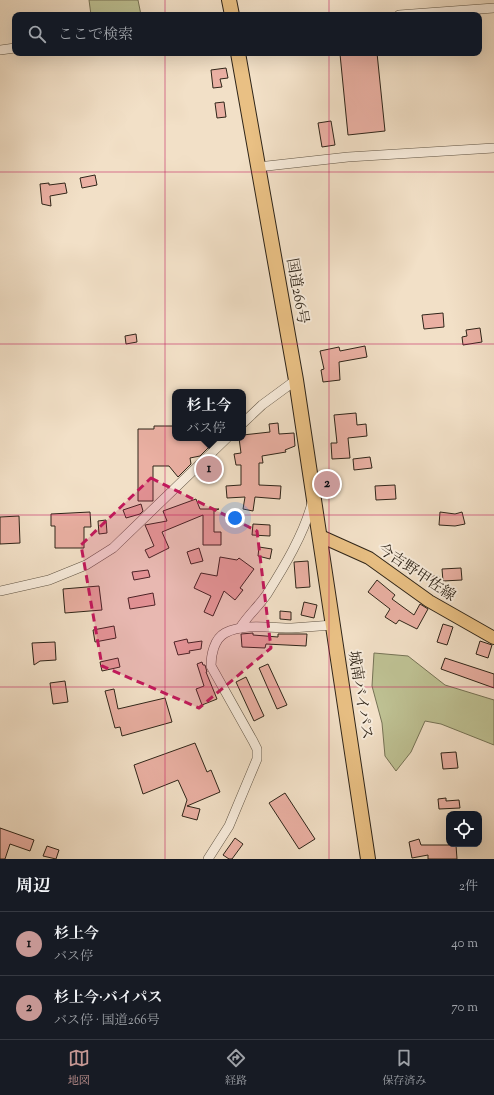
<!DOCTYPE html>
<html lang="ja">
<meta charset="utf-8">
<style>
:root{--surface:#171b24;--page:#20242c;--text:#f1f3f6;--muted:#9ea1a6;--line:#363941;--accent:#c59692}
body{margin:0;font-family:"Sorts Mill Goudy","Noto Serif JP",serif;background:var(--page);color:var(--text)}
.controls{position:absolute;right:12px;bottom:12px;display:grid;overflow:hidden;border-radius:8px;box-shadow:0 4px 16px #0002}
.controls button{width:36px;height:36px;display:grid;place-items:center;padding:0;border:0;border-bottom:1px solid var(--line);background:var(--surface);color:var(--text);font:20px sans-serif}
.you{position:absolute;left:235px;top:518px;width:14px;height:14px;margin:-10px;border:3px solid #fff;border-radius:50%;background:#1a73e8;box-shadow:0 0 0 6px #1a73e833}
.badge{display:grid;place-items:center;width:26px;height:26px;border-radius:50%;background:var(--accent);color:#111;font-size:13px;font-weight:700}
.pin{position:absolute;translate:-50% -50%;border:2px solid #fff;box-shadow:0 1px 4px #0006}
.popup{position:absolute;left:172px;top:389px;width:74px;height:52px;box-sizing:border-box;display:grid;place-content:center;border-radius:8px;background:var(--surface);filter:drop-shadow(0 1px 3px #0005);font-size:13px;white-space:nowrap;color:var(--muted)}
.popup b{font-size:15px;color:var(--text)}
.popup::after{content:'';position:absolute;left:50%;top:100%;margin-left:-8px;border:8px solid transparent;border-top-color:var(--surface)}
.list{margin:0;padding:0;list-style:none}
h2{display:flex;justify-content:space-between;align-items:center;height:52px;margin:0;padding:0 16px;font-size:17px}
h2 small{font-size:13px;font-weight:400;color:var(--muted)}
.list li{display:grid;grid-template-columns:26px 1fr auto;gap:12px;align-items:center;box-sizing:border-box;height:64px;padding:0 16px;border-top:1px solid var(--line)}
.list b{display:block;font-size:15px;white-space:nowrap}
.list p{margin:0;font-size:13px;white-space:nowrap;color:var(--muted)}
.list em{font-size:13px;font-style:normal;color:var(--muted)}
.icon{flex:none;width:22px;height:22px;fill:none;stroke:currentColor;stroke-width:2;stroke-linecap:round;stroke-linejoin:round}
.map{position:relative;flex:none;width:494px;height:859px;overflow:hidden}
.search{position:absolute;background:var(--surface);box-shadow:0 4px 16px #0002;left:12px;right:12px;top:12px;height:44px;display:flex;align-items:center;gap:10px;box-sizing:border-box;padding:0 14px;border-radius:8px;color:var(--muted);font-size:15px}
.sheet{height:180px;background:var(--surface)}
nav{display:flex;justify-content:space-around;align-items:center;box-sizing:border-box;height:56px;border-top:1px solid var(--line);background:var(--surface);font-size:11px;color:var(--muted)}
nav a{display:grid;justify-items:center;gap:2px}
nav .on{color:var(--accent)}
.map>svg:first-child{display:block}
</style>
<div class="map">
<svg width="494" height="859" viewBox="0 0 494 859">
<rect width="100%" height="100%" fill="#f2e0c7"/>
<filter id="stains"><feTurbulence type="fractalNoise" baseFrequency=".005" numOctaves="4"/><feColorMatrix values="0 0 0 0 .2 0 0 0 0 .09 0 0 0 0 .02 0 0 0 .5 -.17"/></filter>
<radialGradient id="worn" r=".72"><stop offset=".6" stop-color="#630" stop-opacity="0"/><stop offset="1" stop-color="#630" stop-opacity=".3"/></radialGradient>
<g fill="#bec193" stroke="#767356">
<polygon points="89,0 138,0 141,15 91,15"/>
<polygon points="374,653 408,656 445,685 494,700 494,745 441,724 425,721 411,752 396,771 385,756 382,723 372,686"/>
</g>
<g fill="#eab0a3" stroke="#2f2519">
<polygon points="377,53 385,131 348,135 340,54"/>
<polygon points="226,68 228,78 220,79 222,87 213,88 211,70"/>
<polygon points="224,102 226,117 217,118 215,103"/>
<polygon points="331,121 335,145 322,147 318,123"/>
<polygon points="95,175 97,185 82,188 80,178"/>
<polygon points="49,183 49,185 65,183 67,193 50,196 51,206 42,204 40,184"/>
<polygon points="443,313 444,327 424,329 422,315"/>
<polygon points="480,328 482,342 463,345 462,337 467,336 466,330"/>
<polygon points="136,334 137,342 126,344 125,336"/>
<polygon points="365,346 367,357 339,362 340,380 323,382 321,370 324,369 320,351 339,347 340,351"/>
<polygon points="356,413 357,425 366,424 367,436 348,438 350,458 332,459 331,443 337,443 334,415"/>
<polygon points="278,423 279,434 294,433 295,446 285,450 286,452 262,456 263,463 259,463 259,485 281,486 280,499 255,497 253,511 243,509 245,497 227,498 226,486 241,485 241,465 236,465 234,454 241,453 239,438 243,438 243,435 270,432 269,424"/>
<polygon points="154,426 175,426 175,438 211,438 211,445 200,456 190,458 191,464 178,477 169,466 153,466 153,501 138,501 138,429 154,429"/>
<polygon points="370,457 372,468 354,470 353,459"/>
<polygon points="395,485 396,499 376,500 375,486"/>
<polygon points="196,499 200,509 219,509 214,511 214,532 221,532 221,545 203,545 203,515 162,532 169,548 149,558 145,550 154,546 145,525 167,521 163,511"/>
<polygon points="141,504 143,511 140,514 126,518 123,510"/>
<polygon points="90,512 91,527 84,527 84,548 55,548 55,526 51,526 51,514"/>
<polygon points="440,512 455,514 462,512 465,524 455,526 439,525"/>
<polygon points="19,516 20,543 0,544 0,517"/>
<polygon points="106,520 107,533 99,534 98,521"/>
<polygon points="253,524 270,525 270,536 252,535"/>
<polygon points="259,547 272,549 270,559 258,556"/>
<polygon points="199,548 203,561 191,564 187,552"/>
<polygon points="220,557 237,560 239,558 254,569 240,588 243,590 235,600 224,591 213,616 204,612 211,596 194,588 201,573 217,576"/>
<polygon points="308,561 310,587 296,588 294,562"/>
<polygon points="461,568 462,580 443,581 442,569"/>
<polygon points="148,570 150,577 134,580 132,572"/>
<polygon points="431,576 439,576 440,589 431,589"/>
<polygon points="377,580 395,595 392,599 414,615 420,604 428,609 417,629 399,620 396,624 385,617 390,609 368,592"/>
<polygon points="99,586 102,610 65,613 63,589"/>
<polygon points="153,593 155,605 130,609 128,598"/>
<polygon points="304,602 317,605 314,618 301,615"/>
<polygon points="280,611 291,612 291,620 280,619"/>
<polygon points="443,624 453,627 447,645 437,642"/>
<polygon points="114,626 116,638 95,642 93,630"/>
<polygon points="253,633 253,635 278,637 278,634 307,634 306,646 266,644 265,648 242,647 241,634"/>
<polygon points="187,639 188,643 202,641 201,649 189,651 190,653 178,655 174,642"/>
<polygon points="480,641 492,645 488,658 476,654"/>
<polygon points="55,642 56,660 40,661 34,665 32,643"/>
<polygon points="118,658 120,667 102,671 100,662"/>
<polygon points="445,658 494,674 494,688 441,669"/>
<polygon points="202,662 203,665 205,665 207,672 206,672 217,699 202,705 196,689 204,686 197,664"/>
<polygon points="268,664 287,705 277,709 259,668"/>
<polygon points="246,677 264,716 254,721 236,682"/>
<polygon points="65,681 68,702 53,704 50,683"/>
<polygon points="114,689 118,709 165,698 172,722 122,736 120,727 115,728 105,691"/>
<polygon points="195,743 207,772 211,770 220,792 187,806 200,809 197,820 182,816 187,800 178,780 143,794 134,765"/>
<polygon points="456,752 458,768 443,769 441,753"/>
<polygon points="285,793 315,839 299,849 269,803"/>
<polygon points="446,798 446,801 459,800 460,808 439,809 438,799"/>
<polygon points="0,828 34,840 30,851 10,844 5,859 0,859"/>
<polygon points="235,838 243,844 232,859 229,859 223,855"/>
<polygon points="419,839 421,845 456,845 457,859 428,859 428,855 412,858 409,842"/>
<polygon points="47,846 59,850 56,859 43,856"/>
</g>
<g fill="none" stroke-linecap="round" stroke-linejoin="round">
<g stroke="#605444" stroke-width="10">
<g id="minor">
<polyline points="399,15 494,8"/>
<polyline points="0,50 15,48"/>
<polyline points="258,167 348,157 494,148"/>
<polyline points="243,423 262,405 296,380"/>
<polyline points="0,591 49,580 86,565 113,548 227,438"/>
<path d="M240,628C248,615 259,606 267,594C284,567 304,534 312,503"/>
<path d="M208,859L229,826L257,759V749L253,741L211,666C211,655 214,639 225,633C244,623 271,628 292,628C306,627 319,626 333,625"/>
</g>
</g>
<g stroke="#2f2519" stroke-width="14">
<polyline id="major" points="320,536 369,558 429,601 494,638"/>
</g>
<g stroke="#2f2519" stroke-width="16">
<g id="highway">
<polyline points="229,0 232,15"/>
<polyline points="238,53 296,380 368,859"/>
</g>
</g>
<use href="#minor" stroke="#f7ebdb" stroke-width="9"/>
<use href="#major" stroke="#e9c084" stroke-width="12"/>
<use href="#highway" stroke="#e9c084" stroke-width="14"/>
</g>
<path fill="#c2185b" fill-opacity="0.2" stroke="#c2185b" stroke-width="3" stroke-dasharray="8 5" stroke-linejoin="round" d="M151,478L257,531L271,648L199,708L102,666L81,545Z"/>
<path fill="none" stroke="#c2185b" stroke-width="1" stroke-opacity="0.55" d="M165,0V15M329,0V15M165,53V859M329,53V859M0,172H494M0,344H494M0,515H494M0,687H494"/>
<g text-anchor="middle" stroke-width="4" stroke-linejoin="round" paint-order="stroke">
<g font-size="15" fill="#2f2519" stroke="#f7ebdb">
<text transform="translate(298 291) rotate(80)" y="5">国道266号</text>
<text transform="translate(417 572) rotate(34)" y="5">今吉野甲佐線</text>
<text transform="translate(361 695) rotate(81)" y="5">城南バイパス</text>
</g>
</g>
<rect width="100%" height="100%" filter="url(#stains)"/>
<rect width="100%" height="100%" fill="url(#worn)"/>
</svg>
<div class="controls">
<button><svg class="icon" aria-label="locate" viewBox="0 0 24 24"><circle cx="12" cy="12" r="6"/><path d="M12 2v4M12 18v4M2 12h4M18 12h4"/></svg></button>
</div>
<div class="you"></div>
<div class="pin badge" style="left:209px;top:469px">1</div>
<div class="popup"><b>杉上今</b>バス停</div>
<div class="pin badge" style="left:327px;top:484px">2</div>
<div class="search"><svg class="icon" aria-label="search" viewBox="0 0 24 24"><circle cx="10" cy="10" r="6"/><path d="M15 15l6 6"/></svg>ここで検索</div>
</div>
<section class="sheet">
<h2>周辺<small>2件</small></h2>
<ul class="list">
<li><span class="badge">1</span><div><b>杉上今</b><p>バス停</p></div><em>40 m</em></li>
<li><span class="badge">2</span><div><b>杉上今·バイパス</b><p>バス停 · 国道266号</p></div><em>70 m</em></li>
</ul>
</section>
<nav>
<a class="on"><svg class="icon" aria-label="map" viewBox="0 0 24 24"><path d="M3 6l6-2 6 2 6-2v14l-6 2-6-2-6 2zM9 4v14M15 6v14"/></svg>地図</a>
<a><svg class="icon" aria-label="directions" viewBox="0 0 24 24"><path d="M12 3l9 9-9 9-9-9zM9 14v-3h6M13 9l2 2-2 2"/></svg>経路</a>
<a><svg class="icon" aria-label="saved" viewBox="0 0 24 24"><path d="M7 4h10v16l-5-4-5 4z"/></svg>保存済み</a>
</nav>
